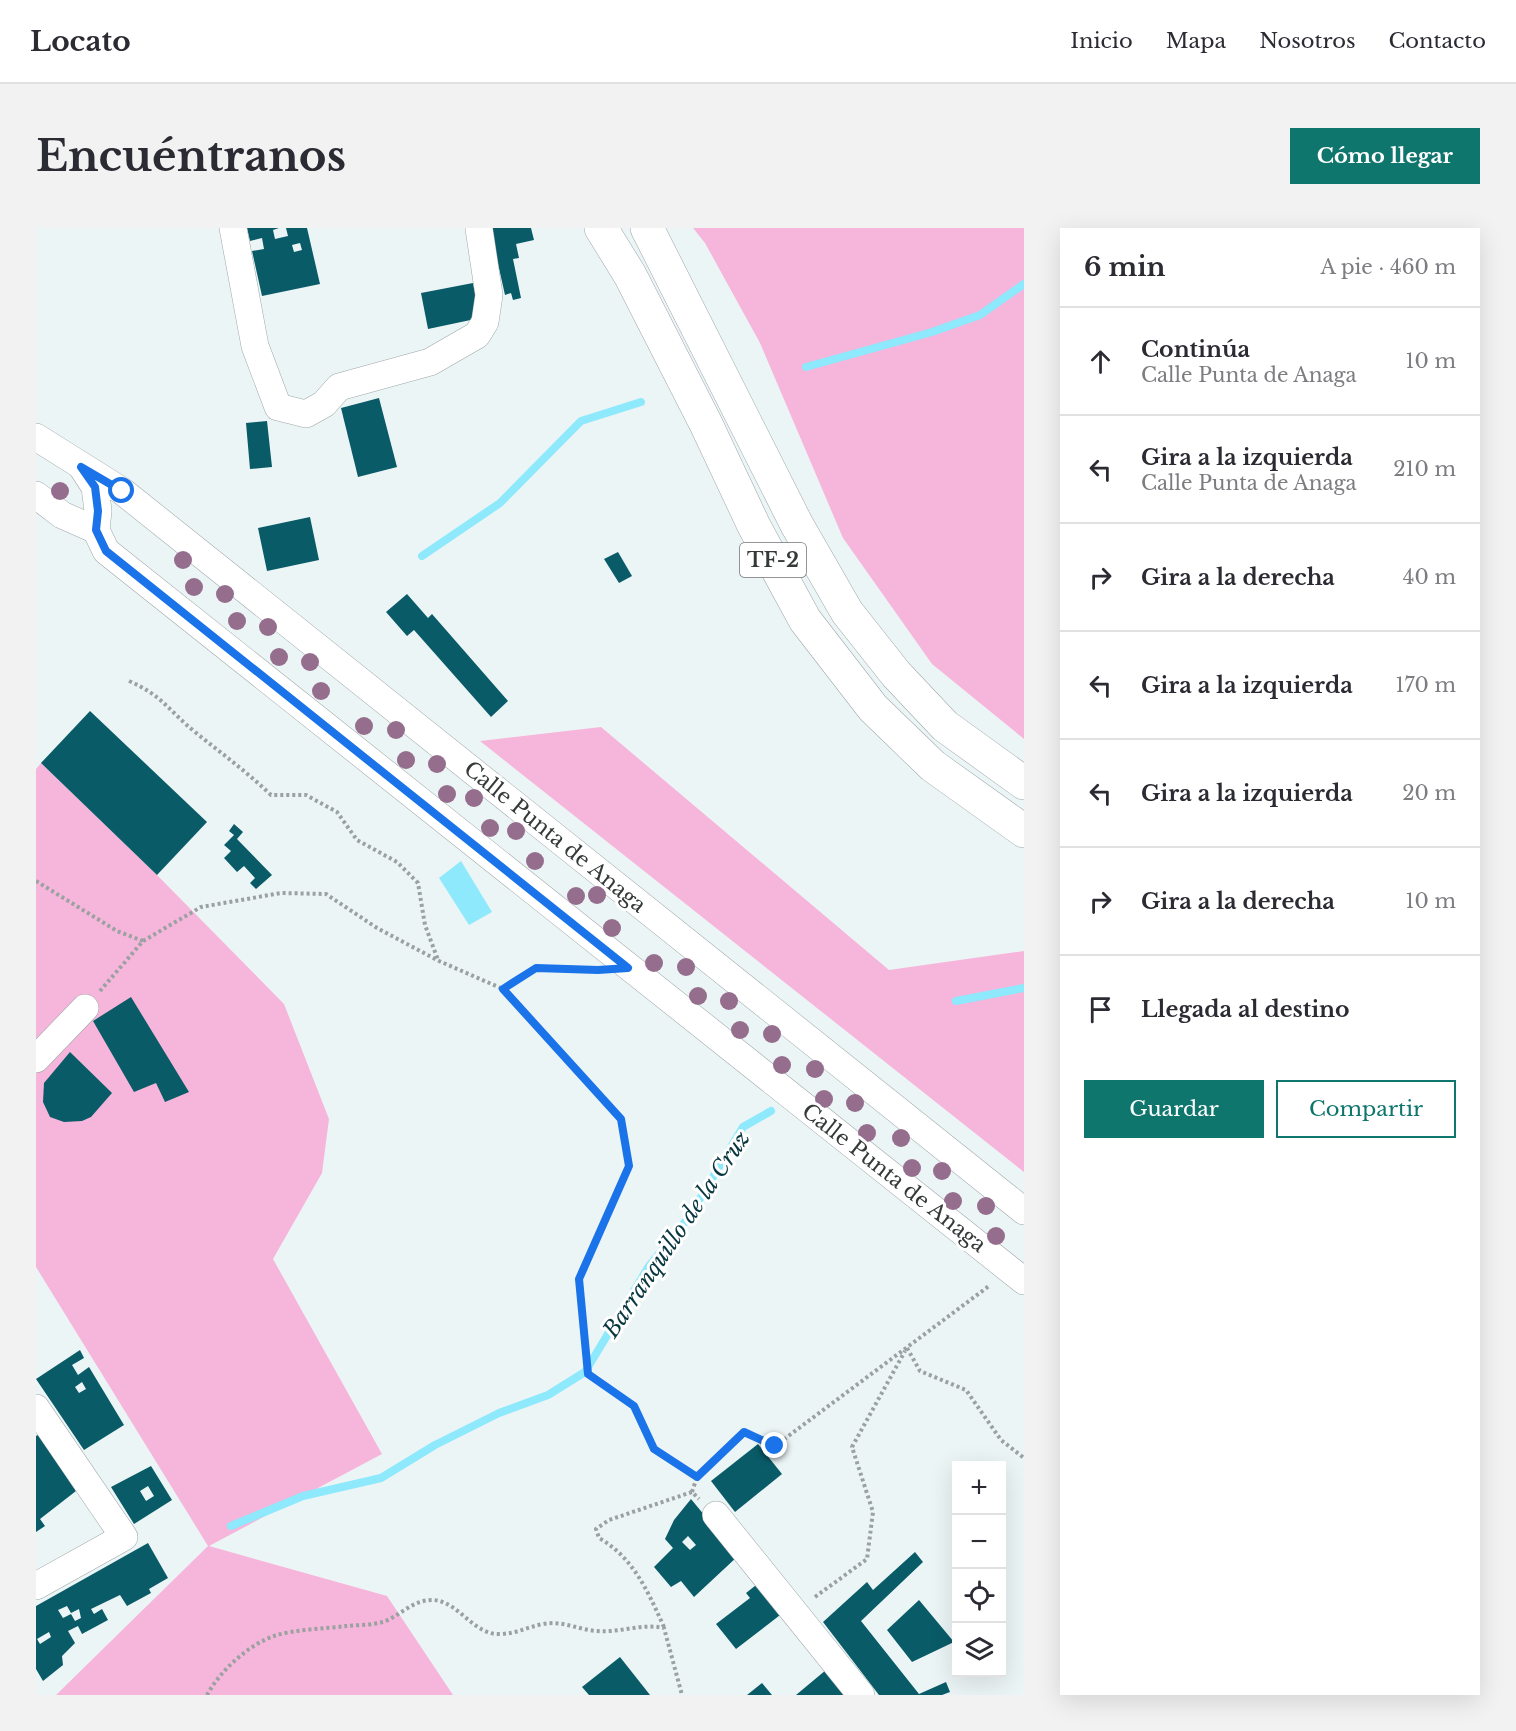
<!DOCTYPE html>
<html lang="es">
<meta charset="utf-8">
<style>
:root{--surface:#fff;--page:#f2f2f3;--text:#2b2b33;--muted:#7c7c81;--line:#e1e1e2;--accent:#0f766e}
body{margin:0;font-family:"Libre Baskerville",serif;background:var(--page);color:var(--text)}
.controls{position:absolute;right:18px;bottom:18px;display:grid;overflow:hidden;border-radius:0px;box-shadow:0 6px 24px #0002}
.controls button{width:54px;height:54px;display:grid;place-items:center;padding:0;border:0;border-bottom:2px solid var(--line);background:var(--surface);color:var(--text);font:30px sans-serif}
.stop{position:absolute;width:18px;height:18px;margin:-14px;border:4px solid #1a73e8;border-radius:50%;background:#fff}
.stop.end{background:#1a73e8;border-color:#fff;box-shadow:0 2px 6px #0008}
.list{margin:0;padding:0;list-style:none}
h2{display:flex;justify-content:space-between;align-items:center;height:78px;margin:0;padding:0 24px;font-size:26px}
h2 small{font-size:20px;font-weight:400;color:var(--muted)}
.list li{display:grid;grid-template-columns:39px 1fr auto;gap:18px;align-items:center;box-sizing:border-box;height:108px;padding:0 24px;border-top:2px solid var(--line)}
.list b{display:block;font-size:22px;white-space:nowrap}
.list p{margin:0;font-size:20px;white-space:nowrap;color:var(--muted)}
.list em{font-size:20px;font-style:normal;color:var(--muted)}
.actions{display:flex;gap:12px;padding:18px 24px}
.actions a{flex:1;padding:14px 0;border:2px solid var(--accent);border-radius:0px;text-align:center;font-size:21px;color:var(--accent)}
.actions .main{background:var(--accent);color:#fff}
.icon{flex:none;width:33px;height:33px;fill:none;stroke:currentColor;stroke-width:2;stroke-linecap:round;stroke-linejoin:round}
.map{position:relative;flex:none;width:988px;height:1467px;overflow:hidden;border-radius:0px}
header{display:flex;align-items:center;gap:36px;box-sizing:border-box;height:84px;padding:0 30px;background:var(--surface);border-bottom:2px solid var(--line)}
header strong{font-size:28px}
nav{display:flex;gap:33px;margin-inline-start:auto;font-size:21px}
.intro{display:flex;align-items:center;justify-content:space-between;box-sizing:border-box;height:144px;padding:0 36px}
h1{margin:0;font-size:42px}
.button{padding:15px 27px;border-radius:0px;background:var(--accent);color:#fff;font-size:21px;font-weight:700}
main{display:flex;gap:36px;padding:0 36px}
aside{flex:1;background:var(--surface);border-radius:0px;box-shadow:0 6px 24px #0002}
.map>svg:first-child{display:block}
</style>
<header>
<strong>Locato</strong>
<nav><a>Inicio</a><a>Mapa</a><a>Nosotros</a><a>Contacto</a></nav>
</header>
<div class="intro"><h1>Encuéntranos</h1><a class="button">Cómo llegar</a></div>
<main>
<div class="map">
<svg width="988" height="1467" viewBox="0 0 988 1467">
<rect width="100%" height="100%" fill="#ecf5f6"/>
<g fill="#f6b5da">
<polygon points="657,0 988,0 988,511 896,436 807,310 724,115 669,15"/>
<polygon points="565,499 853,742 988,723 988,944 444,513"/>
<polygon points="5,535 121,647 248,776 293,891 286,945 237,1031 346,1226 173,1318 351,1368 417,1467 20,1467 172,1318 0,1039 0,541"/>
</g>
<polygon fill="#8de9fb" points="425,633 456,684 433,697 403,650"/>
<g fill="none" stroke-linecap="round" stroke-linejoin="round">
<g stroke="#8de9fb" stroke-width="8">
<polyline points="770,139 896,104 944,87 988,56"/>
<polyline points="386,328 464,275 545,193 605,174"/>
<polyline points="920,773 988,760"/>
<polyline points="195,1298 267,1268 345,1250 399,1217 463,1185 512,1167 549,1144 613,1038 653,989 707,899 735,883"/>
</g>
</g>
<g fill="#095b68" fill-rule="evenodd">
<path d="M211,0H243L237,2L239,11L252,8L250,0H271L284,56L226,68L216,23L228,21L226,10L214,13ZM264,15L266,22L258,24L256,17Z"/>
<polygon points="454,0 495,0 498,12 480,16 483,30 477,31 485,70 477,72 475,65 469,67"/>
<polygon points="437,55 444,90 392,101 385,65"/>
<polygon points="343,170 361,239 322,249 305,180"/>
<polygon points="231,193 236,239 214,241 210,195"/>
<polygon points="274,289 283,332 231,343 222,300"/>
<polygon points="582,324 596,348 583,355 568,331"/>
<polygon points="371,366 392,390 396,386 472,473 455,489 378,402 371,408 350,384"/>
<polygon points="54,483 171,594 121,647 5,535"/>
<polygon points="198,596 207,604 201,611 236,647 220,661 214,655 219,650 208,638 201,644 188,630 195,623 188,617 198,607 193,603"/>
<polygon points="95,769 153,864 129,874 120,855 98,864 57,793"/>
<polygon points="34,824 76,865 55,889 46,893 28,894 14,889 7,874 8,855"/>
<path d="M44,1122L48,1130L36,1137L42,1147L53,1139L88,1197L48,1222L0,1151ZM46,1154L50,1161L43,1165L39,1159Z"/>
<polygon points="2,1207 40,1263 4,1291 9,1298 0,1304 0,1208"/>
<polygon points="722,1216 746,1246 699,1284 675,1253"/>
<path d="M115,1238L136,1272L98,1296L75,1259ZM112,1258L118,1268L110,1273L104,1263Z"/>
<path d="M655,1271L702,1328L658,1369L645,1353L635,1359L618,1339L637,1320L629,1311L638,1292ZM652,1308L660,1317L654,1322L646,1314Z"/>
<path d="M112,1315L132,1350L113,1361L115,1365L91,1378L84,1367L55,1381L58,1386L66,1381L72,1392L46,1406L42,1398L32,1403L39,1415L26,1428L27,1437L7,1453L0,1441V1378ZM31,1378L35,1385L43,1381L45,1390L39,1393L35,1386L27,1390L22,1382ZM13,1404L15,1409L4,1416L1,1411Z"/>
<polygon points="879,1324 887,1334 825,1393 883,1466 910,1454 914,1464 906,1467 843,1467 787,1394 831,1354 837,1362"/>
<polygon points="724,1354 748,1384 700,1421 680,1396 714,1370 710,1365"/>
<polygon points="883,1372 918,1414 876,1434 851,1402"/>
<polygon points="584,1429 614,1467 553,1467 546,1459"/>
<polygon points="790,1442 810,1467 760,1467"/>
<polygon points="726,1455 736,1467 711,1467"/>
</g>
<g fill="none" stroke-linecap="round" stroke-linejoin="round">
<g stroke="#9fa7a9" stroke-width="28">
<g id="minor">
<polyline points="197,0 219,118 242,179 270,186 288,176 303,159 394,134 441,107 449,94 453,67 443,1"/>
<polyline points="0,209 86,263 988,983"/>
<polyline points="46,239 59,259 62,283 60,302 70,323 988,1053"/>
<polyline points="0,267 26,287 60,302"/>
<polyline points="0,831 49,780"/>
<polyline points="0,1180 88,1309 0,1358"/>
<polyline points="680,1287 825,1467"/>
</g>
</g>
<g stroke="#9fa7a9" stroke-width="34">
<g id="highway">
<polyline points="565,0 594,47 670,196 718,298 769,392 837,480 897,538 988,603"/>
<polyline points="611,0 761,297 811,384 860,446 909,498 988,555"/>
</g>
</g>
<g stroke="#9aa1a1" stroke-width="4" stroke-dasharray="3 3" stroke-linecap="butt">
<path d="M93,453C126,467 133,483 159,504C185,525 211,544 235,567H270L301,584L321,612L361,634L382,655L389,697L402,732"/>
<polyline points="0,653 81,703 107,713"/>
<polyline points="467,761 585,891 593,937 543,1051 552,1146 598,1178 618,1221 661,1249"/>
<polyline points="64,763 107,713 165,679 245,665 290,666 341,700 403,733 467,761 500,740 556,742"/>
<polyline points="871,1120 884,1143 930,1162 965,1212 988,1230"/>
<polyline points="656,1264 661,1249 708,1204 739,1218 953,1058"/>
<polyline points="779,1369 831,1331 837,1284 816,1219 869,1123"/>
<path d="M628,1399C612,1364 598,1330 563,1310L560,1301L573,1292L656,1264L663,1271"/>
<path d="M171,1467C184,1443 212,1417 238,1408C260,1401 288,1401 310,1398C322,1397 336,1397 347,1394C364,1388 376,1372 396,1372C422,1372 437,1407 463,1406C480,1406 491,1399 507,1396C526,1392 543,1402 561,1403C584,1405 606,1395 628,1400L646,1467"/>
</g>
<use href="#minor" stroke="#fff" stroke-width="27"/>
<use href="#highway" stroke="#fff" stroke-width="33"/>
</g>
<g fill="#956e8e">
<circle cx="24" cy="263" r="9"/>
<circle cx="147" cy="332" r="9"/>
<circle cx="158" cy="359" r="9"/>
<circle cx="189" cy="366" r="9"/>
<circle cx="201" cy="393" r="9"/>
<circle cx="232" cy="399" r="9"/>
<circle cx="243" cy="429" r="9"/>
<circle cx="274" cy="434" r="9"/>
<circle cx="285" cy="463" r="9"/>
<circle cx="328" cy="498" r="9"/>
<circle cx="360" cy="502" r="9"/>
<circle cx="370" cy="532" r="9"/>
<circle cx="401" cy="536" r="9"/>
<circle cx="411" cy="566" r="9"/>
<circle cx="438" cy="570" r="9"/>
<circle cx="454" cy="600" r="9"/>
<circle cx="480" cy="603" r="9"/>
<circle cx="499" cy="633" r="9"/>
<circle cx="561" cy="667" r="9"/>
<circle cx="540" cy="668" r="9"/>
<circle cx="576" cy="700" r="9"/>
<circle cx="618" cy="735" r="9"/>
<circle cx="650" cy="739" r="9"/>
<circle cx="662" cy="768" r="9"/>
<circle cx="693" cy="773" r="9"/>
<circle cx="704" cy="802" r="9"/>
<circle cx="736" cy="806" r="9"/>
<circle cx="746" cy="837" r="9"/>
<circle cx="779" cy="841" r="9"/>
<circle cx="788" cy="871" r="9"/>
<circle cx="819" cy="875" r="9"/>
<circle cx="831" cy="905" r="9"/>
<circle cx="865" cy="910" r="9"/>
<circle cx="876" cy="940" r="9"/>
<circle cx="906" cy="943" r="9"/>
<circle cx="917" cy="973" r="9"/>
<circle cx="950" cy="978" r="9"/>
<circle cx="960" cy="1008" r="9"/>
</g>
<g fill="none" stroke-linecap="round" stroke-linejoin="round">
<polyline stroke="#1a73e8" stroke-width="8" points="86,263 45,239 59,259 62,283 60,302 70,323 592,740 562,742 500,740 467,761 585,891 593,938 543,1051 552,1146 598,1178 618,1221 661,1249 708,1204 739,1218"/>
</g>
<g text-anchor="middle" stroke-width="6" stroke-linejoin="round" paint-order="stroke">
<rect fill="#fff" stroke="#727474" stroke-width="1.5" x="704" y="315" width="66" height="34" rx="4.5"/>
<g font-size="20" font-weight="bold" fill="#353939">
<text x="737" y="339">TF-2</text>
</g>
<g font-size="21" fill="#353939" stroke="#fff">
<text transform="translate(519 609) rotate(39)" y="7">Calle Punta de Anaga</text>
<text transform="translate(858 950) rotate(38)" y="7">Calle Punta de Anaga</text>
</g>
<g font-size="22" font-style="italic" fill="#09373f" stroke="#fff">
<text transform="translate(640 1006) rotate(-56)" y="8">Barranquillo de la Cruz</text>
</g>
</g>
</svg>
<div class="controls">
<button>+</button>
<button>−</button>
<button><svg class="icon" aria-label="locate" viewBox="0 0 24 24"><circle cx="12" cy="12" r="6"/><path d="M12 2v4M12 18v4M2 12h4M18 12h4"/></svg></button>
<button><svg class="icon" aria-label="layers" viewBox="0 0 24 24"><path d="M12 4l9 5-9 5-9-5zM3 14l9 5 9-5"/></svg></button>
</div>
<div class="stop" style="left:86px;top:263px"></div>
<div class="stop end" style="left:739px;top:1218px"></div>
</div>
<aside>
<h2>6 min<small>A pie · 460 m</small></h2>
<ul class="list">
<li><svg class="icon" aria-label="ahead" viewBox="0 0 24 24"><path d="M12 20V5M6 11l6-6 6 6"/></svg><div><b>Continúa</b><p>Calle Punta de Anaga</p></div><em>10 m</em></li>
<li><svg class="icon" aria-label="left" viewBox="0 0 24 24"><path d="M17 20v-9H6M10 6l-5 5 5 5"/></svg><div><b>Gira a la izquierda</b><p>Calle Punta de Anaga</p></div><em>210 m</em></li>
<li><svg class="icon" aria-label="right" viewBox="0 0 24 24"><path d="M7 20v-9h11M14 6l5 5-5 5"/></svg><div><b>Gira a la derecha</b></div><em>40 m</em></li>
<li><svg class="icon" aria-label="left" viewBox="0 0 24 24"><path d="M17 20v-9H6M10 6l-5 5 5 5"/></svg><div><b>Gira a la izquierda</b></div><em>170 m</em></li>
<li><svg class="icon" aria-label="left" viewBox="0 0 24 24"><path d="M17 20v-9H6M10 6l-5 5 5 5"/></svg><div><b>Gira a la izquierda</b></div><em>20 m</em></li>
<li><svg class="icon" aria-label="right" viewBox="0 0 24 24"><path d="M7 20v-9h11M14 6l5 5-5 5"/></svg><div><b>Gira a la derecha</b></div><em>10 m</em></li>
<li><svg class="icon" aria-label="arrive" viewBox="0 0 24 24"><path d="M6 21V4h12l-3 4 3 4H6"/></svg><div><b>Llegada al destino</b></div></li>
</ul>
<div class="actions"><a class="main">Guardar</a><a>Compartir</a></div>
</aside>
</main>
